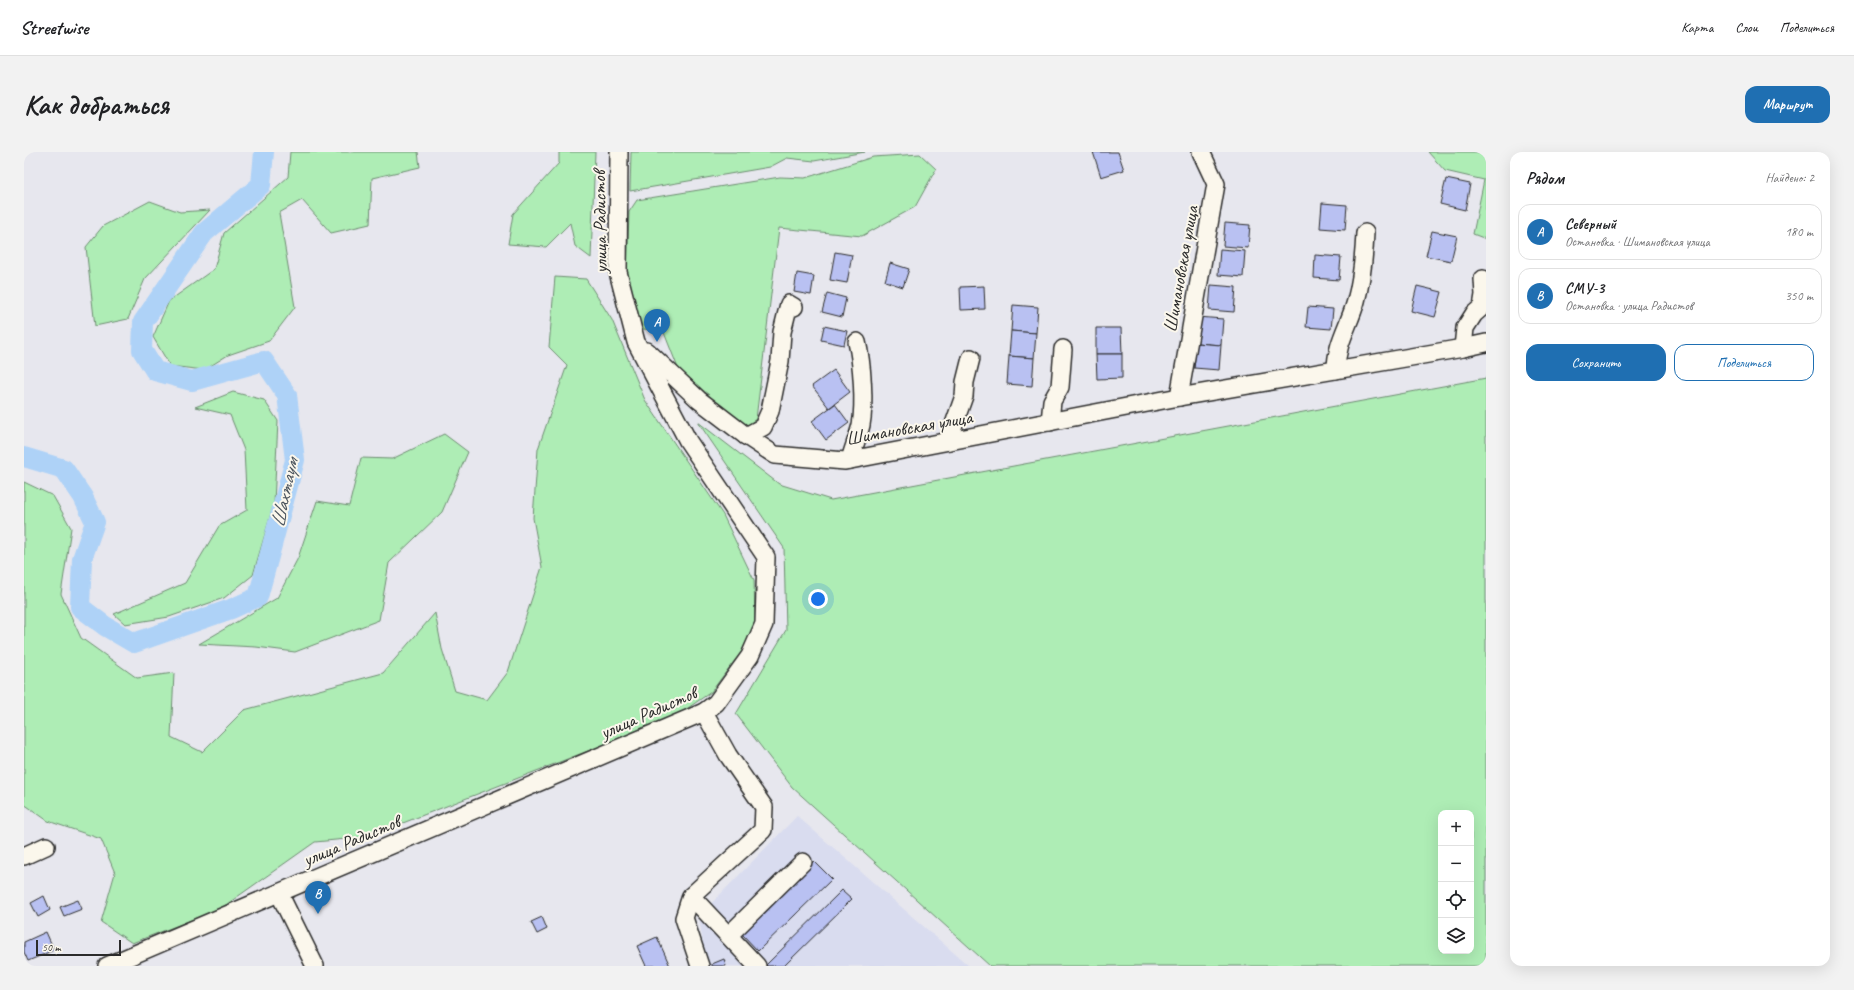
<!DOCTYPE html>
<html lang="ru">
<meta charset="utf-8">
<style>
:root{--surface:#fff;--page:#f2f2f2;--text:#202124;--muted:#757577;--line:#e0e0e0;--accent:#1f6fb2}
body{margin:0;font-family:Caveat,sans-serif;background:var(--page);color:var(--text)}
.controls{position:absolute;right:12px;bottom:12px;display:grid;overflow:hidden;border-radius:8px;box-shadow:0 4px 16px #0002}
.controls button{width:36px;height:36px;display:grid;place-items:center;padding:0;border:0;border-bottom:1px solid var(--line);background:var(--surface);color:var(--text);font:20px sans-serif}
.scale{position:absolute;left:12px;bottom:10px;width:85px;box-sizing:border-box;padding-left:4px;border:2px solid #2b2b2b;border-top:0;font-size:11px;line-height:14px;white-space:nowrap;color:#2b2b2b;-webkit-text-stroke:3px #fbf7ec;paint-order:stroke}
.you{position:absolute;left:794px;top:447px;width:14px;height:14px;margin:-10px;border:3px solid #fff;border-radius:50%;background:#1a73e8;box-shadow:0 0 0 6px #1a73e833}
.badge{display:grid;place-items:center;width:26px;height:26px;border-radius:50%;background:var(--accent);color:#fff;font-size:13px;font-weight:700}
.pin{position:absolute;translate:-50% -33px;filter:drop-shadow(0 1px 2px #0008)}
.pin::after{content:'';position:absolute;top:21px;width:14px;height:12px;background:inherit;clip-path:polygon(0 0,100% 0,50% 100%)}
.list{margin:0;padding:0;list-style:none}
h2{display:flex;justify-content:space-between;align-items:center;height:52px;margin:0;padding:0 16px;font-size:17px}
h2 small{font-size:13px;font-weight:400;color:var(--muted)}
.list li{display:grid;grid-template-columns:26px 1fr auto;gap:12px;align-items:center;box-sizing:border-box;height:56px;margin:0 8px 8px;padding:0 8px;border:1px solid var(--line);border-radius:12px}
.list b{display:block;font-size:15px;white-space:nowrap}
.list p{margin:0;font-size:13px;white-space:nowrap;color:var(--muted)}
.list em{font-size:13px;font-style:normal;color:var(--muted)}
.actions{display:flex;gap:8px;padding:12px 16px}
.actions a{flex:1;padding:9px 0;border:1px solid var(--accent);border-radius:12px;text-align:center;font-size:14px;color:var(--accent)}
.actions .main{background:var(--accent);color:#fff}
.icon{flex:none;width:22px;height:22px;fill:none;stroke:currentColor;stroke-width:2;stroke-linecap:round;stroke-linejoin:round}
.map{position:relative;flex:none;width:1462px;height:814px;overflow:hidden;border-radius:12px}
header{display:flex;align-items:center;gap:24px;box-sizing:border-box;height:56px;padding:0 20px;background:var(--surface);border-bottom:1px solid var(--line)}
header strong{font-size:19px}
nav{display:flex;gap:22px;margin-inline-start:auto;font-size:14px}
.intro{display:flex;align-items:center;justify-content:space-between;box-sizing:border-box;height:96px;padding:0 24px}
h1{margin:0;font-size:28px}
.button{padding:10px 18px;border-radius:12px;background:var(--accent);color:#fff;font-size:14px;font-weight:700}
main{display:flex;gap:24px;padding:0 24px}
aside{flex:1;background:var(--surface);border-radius:12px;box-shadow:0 4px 16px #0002}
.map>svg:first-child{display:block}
</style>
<header>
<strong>Streetwise</strong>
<nav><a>Карта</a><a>Слои</a><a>Поделиться</a></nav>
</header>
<div class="intro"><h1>Как добраться</h1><a class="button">Маршрут</a></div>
<main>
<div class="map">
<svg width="1462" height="814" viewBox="0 0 1462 814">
<rect width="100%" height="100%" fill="#e7e7ee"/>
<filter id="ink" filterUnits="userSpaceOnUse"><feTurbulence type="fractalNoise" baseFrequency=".025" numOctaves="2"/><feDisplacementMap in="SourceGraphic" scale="8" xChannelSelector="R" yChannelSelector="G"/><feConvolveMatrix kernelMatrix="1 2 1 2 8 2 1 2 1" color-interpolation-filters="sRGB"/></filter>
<g filter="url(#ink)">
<polygon fill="#d9dcef" points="773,664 945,814 682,814 675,764"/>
<g fill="#aeedb5" stroke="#6c8c70" fill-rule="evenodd">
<polygon points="266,0 394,0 396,15 348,26 346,72 307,81 278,48 255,61 271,155 245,189 204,203 180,218 146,214 129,185 145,149 190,117 200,81 264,25"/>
<polygon points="535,0 571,0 567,106 551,94 546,71 522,95 484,92 489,62 535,11"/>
<polygon points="607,0 841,0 790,9 763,6 746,15 606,39"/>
<polygon points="1404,0 1462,0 1462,87 1449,82 1460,28 1421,19"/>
<polygon points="896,2 912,17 891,55 838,84 755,76 732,267 721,275 654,216 639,178 618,177 603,123 605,60 613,48 756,25 781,26 849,5"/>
<polygon points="126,49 156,60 186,58 121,127 104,167 71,174 62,95 79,74"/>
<polygon points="531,125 562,127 588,168 621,248 699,363 730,428 731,473 717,500 687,540 651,565 343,685 291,690 196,757 108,791 77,770 91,721 77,687 24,669 0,652 0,330 29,344 47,376 37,442 57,486 113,526 150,521 147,585 178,600 220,558 359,521 411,461 418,497 431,539 463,548 484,520 518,415 509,366 514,297 543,213 525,195"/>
<path d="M1462,226V814H966L768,635L712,562L762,478L760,396L674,270L755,332L807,348ZM1417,661H1447V799H1417Z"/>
<polygon points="209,240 240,248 254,269 250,351 229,423 200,446 145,465 101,472 90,462 161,431 195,374 223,358 220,298 206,263 171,255"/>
<polygon points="420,282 444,300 418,360 365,411 355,468 271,500 232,495 175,492 253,446 274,406 293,349 325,354 337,306 368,307"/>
</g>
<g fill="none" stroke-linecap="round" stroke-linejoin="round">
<polyline stroke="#aed2f7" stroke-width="20" points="0,305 40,317 59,345 71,370 58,407 56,455 81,474 110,491 207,457 234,445 271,308 263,243 240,209 168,229 131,219 118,198 119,170 180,81 237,33 240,0"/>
</g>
<g fill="#b9c1f2" stroke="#2b2b2b">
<polygon points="1069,0 1094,0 1100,18 1077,25"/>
<polygon points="1422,27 1446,32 1441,58 1416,52"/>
<polygon points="1298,51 1323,53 1321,78 1296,76"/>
<polygon points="1201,71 1226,73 1224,96 1199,94"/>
<polygon points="1408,79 1433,84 1427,109 1402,104"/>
<polygon points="1196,97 1221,99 1219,125 1194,123"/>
<polygon points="811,100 828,103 823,131 806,128"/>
<polygon points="1291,103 1317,105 1315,128 1290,126"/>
<polygon points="866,111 885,117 879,135 861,129"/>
<polygon points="773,121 790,124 787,143 770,140"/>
<polygon points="1187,133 1212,135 1210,160 1185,158"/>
<polygon points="960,134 961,157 937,158 936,135"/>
<polygon points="1393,134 1418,140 1411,165 1387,159"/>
<polygon points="803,141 822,146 818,165 798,160"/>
<polygon points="989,153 1014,155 1012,181 987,179"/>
<polygon points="1284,155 1309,157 1307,177 1282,175"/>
<polygon points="1174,165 1199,167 1197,193 1172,191"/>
<polygon points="800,174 823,179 820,193 797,188"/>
<polygon points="1072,176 1097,176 1098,202 1072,202"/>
<polygon points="987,179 1012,181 1010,206 985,204"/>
<polygon points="1172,191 1197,193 1195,218 1170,216"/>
<polygon points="1072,202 1098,202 1098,226 1073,227"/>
<polygon points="985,204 1010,206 1008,234 983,232"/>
<polygon points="810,218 826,240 805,256 788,234"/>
<polygon points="811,252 825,271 802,288 788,269"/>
<polygon points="790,709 808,727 734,799 717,781"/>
<polygon points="818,738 828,747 760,814 743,814 742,813"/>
<polygon points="20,744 26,758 14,765 7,751"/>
<polygon points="54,748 58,757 40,764 36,755"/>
<polygon points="518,765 523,777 513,782 507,770"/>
<polygon points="22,780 30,798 4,809 0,800 0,790"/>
<polygon points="633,785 646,814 622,814 613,794"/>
<polygon points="700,807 702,814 688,814 688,812"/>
</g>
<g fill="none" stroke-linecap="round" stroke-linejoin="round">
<g stroke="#2b2b2b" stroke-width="20">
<g id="minor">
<polyline points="1439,196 1441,176 1450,162 1458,155 1460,143 1459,127"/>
<polyline points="623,199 675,248 722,284 751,303 821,309 1155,245 1439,196 1462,191"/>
<path d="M1312,218C1312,191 1325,174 1332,149C1338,127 1340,104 1341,81"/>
<polyline points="1155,245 1192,32 1177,0"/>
<polyline points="1026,270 1028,249 1036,235 1039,197"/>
<polyline points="722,284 739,275 746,259 756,209 758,180 765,152 770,155"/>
<polyline points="924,289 940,244 941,230 947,206"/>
<path d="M826,308C829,297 834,285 837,273C841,252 838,210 833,190"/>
<polyline points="0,704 22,694"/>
<polyline points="255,741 291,814"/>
<polyline points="667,744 733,814"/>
<polyline points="705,783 779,710"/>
<polyline points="83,814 680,560 692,551 726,504 740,472 742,405 664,289 612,190 594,120 595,0"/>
<polyline points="676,814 660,766 667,744 739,678 740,655 704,603 680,560"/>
</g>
</g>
<use href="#minor" stroke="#fbf7ec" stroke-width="17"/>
</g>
</g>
<g text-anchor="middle" stroke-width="4" stroke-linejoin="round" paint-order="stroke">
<g font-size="19" fill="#2b2b2b" stroke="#fbf7ec">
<text transform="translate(575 70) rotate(-91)" y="7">улица Радистов</text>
<text transform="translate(1156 117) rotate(-80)" y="7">Шимановская улица</text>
<text transform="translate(885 275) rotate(-10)" y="7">Шимановская улица</text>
<text transform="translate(624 560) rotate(-24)" y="7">улица Радистов</text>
<text transform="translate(327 688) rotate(-23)" y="7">улица Радистов</text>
</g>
<g font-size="20" font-style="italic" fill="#4c555e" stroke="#fbf7ec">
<text transform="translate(260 341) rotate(-78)" y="7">Шахтаум</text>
</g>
</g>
</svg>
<div class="controls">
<button>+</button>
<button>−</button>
<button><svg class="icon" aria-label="locate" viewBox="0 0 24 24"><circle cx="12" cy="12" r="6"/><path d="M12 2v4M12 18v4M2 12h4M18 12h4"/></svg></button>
<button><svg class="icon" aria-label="layers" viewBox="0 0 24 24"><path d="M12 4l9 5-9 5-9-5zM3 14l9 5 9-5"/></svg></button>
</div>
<div class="scale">50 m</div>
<div class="you"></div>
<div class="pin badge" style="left:633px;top:190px">A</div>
<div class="pin badge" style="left:294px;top:762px">B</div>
</div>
<aside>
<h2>Рядом<small>Найдено: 2</small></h2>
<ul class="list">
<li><span class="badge">A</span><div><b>Северный</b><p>Остановка · Шимановская улица</p></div><em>180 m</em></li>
<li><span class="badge">B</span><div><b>СМУ-3</b><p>Остановка · улица Радистов</p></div><em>350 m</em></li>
</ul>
<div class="actions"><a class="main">Сохранить</a><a>Поделиться</a></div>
</aside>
</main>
